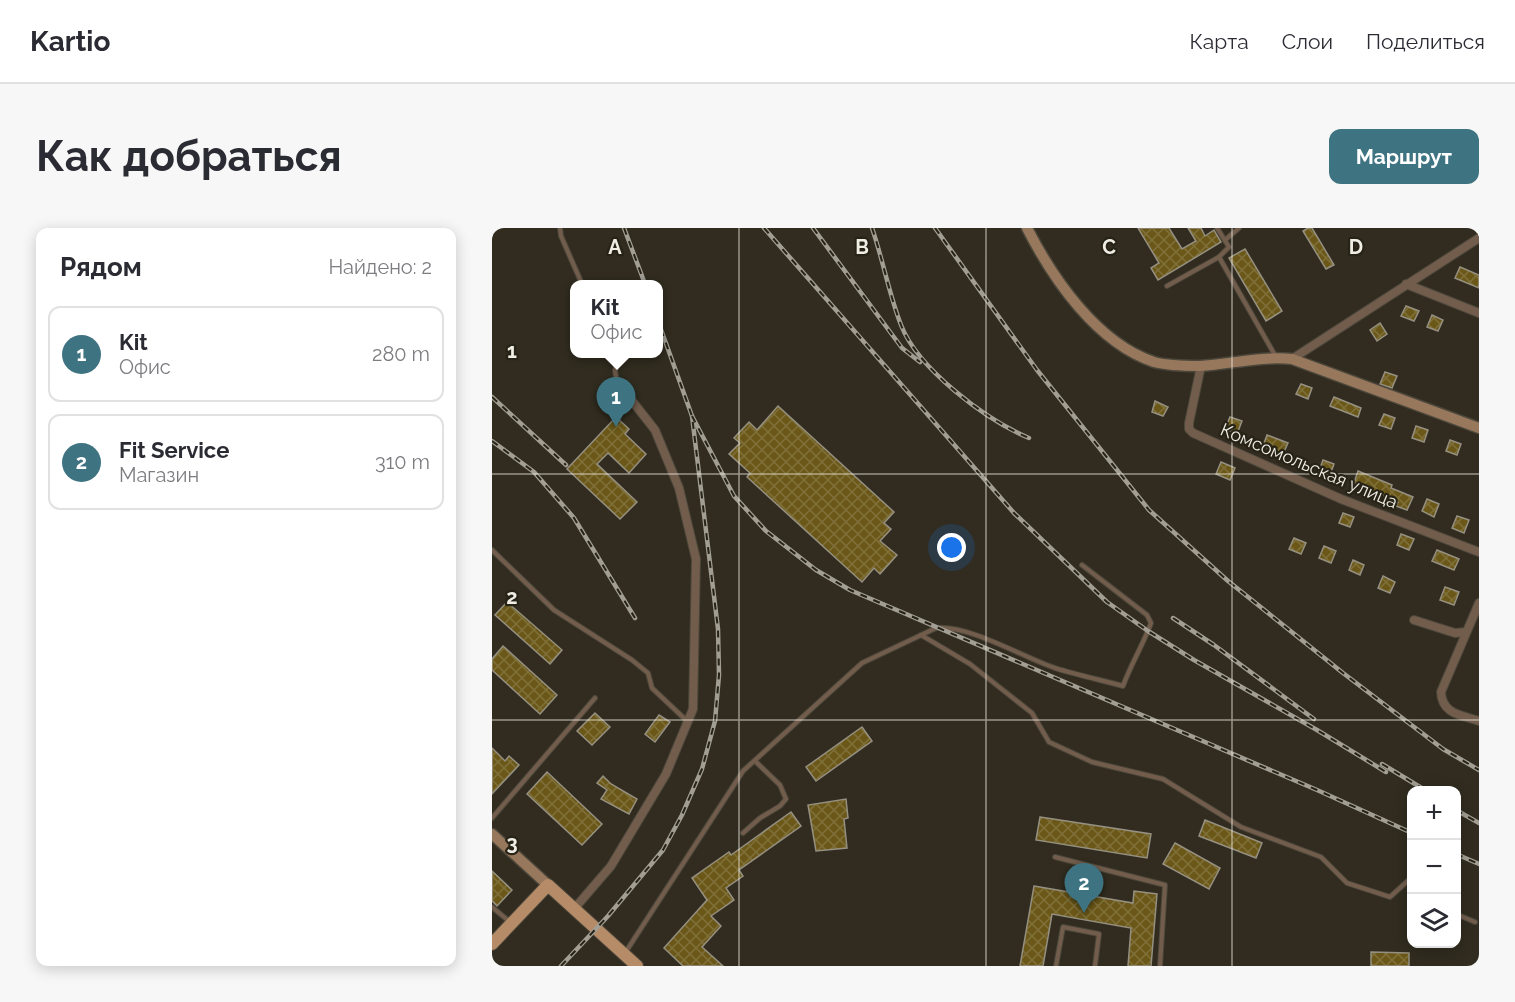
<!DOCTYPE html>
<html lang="ru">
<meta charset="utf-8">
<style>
:root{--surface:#fff;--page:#f7f7f7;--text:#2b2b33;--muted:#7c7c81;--line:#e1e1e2;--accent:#3e7381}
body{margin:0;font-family:Raleway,sans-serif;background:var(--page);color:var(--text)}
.controls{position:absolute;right:18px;bottom:18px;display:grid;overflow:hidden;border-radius:12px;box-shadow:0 3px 15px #0003}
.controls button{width:54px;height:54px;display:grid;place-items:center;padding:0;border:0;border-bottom:2px solid var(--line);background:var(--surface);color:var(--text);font:30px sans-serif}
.you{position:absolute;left:460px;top:320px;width:21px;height:21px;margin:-15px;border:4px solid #fff;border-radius:50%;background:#1a73e8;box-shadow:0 0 0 9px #1a73e833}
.badge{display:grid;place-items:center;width:39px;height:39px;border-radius:50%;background:var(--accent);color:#fff;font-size:20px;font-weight:700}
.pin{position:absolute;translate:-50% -50px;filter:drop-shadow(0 2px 3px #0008)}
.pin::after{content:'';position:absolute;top:32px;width:21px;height:18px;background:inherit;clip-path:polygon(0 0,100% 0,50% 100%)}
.popup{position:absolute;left:78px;top:52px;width:93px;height:78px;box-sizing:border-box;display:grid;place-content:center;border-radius:12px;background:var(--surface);filter:drop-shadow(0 2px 4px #0005);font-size:20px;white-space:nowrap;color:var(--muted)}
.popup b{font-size:22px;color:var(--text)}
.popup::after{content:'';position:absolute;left:50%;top:100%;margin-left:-12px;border:12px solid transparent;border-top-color:var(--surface)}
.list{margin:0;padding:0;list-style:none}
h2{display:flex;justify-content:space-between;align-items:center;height:78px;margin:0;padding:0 24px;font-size:26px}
h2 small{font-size:20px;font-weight:400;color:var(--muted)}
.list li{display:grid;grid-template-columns:39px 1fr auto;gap:18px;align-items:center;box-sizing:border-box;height:96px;margin:0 12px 12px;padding:0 12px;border:2px solid var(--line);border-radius:12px}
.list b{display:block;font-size:22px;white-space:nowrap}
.list p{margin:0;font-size:20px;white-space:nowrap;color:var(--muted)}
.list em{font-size:20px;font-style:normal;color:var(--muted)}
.icon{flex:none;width:33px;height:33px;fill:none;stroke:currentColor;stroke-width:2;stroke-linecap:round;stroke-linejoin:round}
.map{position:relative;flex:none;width:987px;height:738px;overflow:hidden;border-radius:12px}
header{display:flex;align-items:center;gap:36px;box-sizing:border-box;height:84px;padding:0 30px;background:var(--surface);border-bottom:2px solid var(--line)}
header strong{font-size:28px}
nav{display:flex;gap:33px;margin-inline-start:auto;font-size:21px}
.intro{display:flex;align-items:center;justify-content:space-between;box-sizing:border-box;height:144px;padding:0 36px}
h1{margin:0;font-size:42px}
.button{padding:15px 27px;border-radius:12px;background:var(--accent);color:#fff;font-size:21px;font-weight:700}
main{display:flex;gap:36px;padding:0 36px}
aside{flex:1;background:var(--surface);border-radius:12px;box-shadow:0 3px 15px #0003}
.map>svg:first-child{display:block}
</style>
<header>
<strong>Kartio</strong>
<nav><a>Карта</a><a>Слои</a><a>Поделиться</a></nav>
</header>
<div class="intro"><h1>Как добраться</h1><a class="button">Маршрут</a></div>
<main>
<aside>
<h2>Рядом<small>Найдено: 2</small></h2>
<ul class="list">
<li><span class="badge">1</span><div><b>Kit</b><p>Офис</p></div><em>280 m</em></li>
<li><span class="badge">2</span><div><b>Fit Service</b><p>Магазин</p></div><em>310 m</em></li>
</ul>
</aside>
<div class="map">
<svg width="987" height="738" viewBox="0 0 987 738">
<defs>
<pattern id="building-cross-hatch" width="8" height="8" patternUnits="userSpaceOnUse" patternTransform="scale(1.5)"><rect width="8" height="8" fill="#6b5818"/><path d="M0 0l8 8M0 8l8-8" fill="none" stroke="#807039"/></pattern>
</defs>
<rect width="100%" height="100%" fill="#312c1f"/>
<g fill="url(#building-cross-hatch)" stroke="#959081" stroke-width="1.5">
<polygon points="646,0 677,0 690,21 704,13 696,0 709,0 713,8 722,2 729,14 666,52 659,40 667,35"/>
<polygon points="816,0 820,0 842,37 834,41 811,3"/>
<polygon points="753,21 790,83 774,93 737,30"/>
<polygon points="968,39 987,47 987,60 963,50"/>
<polygon points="914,78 927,83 922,93 909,88"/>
<polygon points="940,87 951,92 946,103 935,99"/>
<polygon points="888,95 895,106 885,113 878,102"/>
<polygon points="893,144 905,148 900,160 888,156"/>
<polygon points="809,156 820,160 816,171 804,166"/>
<polygon points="842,169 869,180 866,189 838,178"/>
<polygon points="663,173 676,179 671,188 660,184"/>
<polygon points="286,178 402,284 392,295 399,301 388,313 405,327 388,346 382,340 370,354 255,249 258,245 237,226 248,215 242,210 257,194 265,202"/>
<polygon points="892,186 903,190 899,201 887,197"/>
<polygon points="124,189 137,201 133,206 154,226 137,245 116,225 105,236 145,274 128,291 75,241"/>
<polygon points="738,189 750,193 745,206 733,201"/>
<polygon points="924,198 936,202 932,214 920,210"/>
<polygon points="775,207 796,215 791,226 771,218"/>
<polygon points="958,212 969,216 965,227 954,223"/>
<polygon points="831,232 842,236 838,247 827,243"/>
<polygon points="729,234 743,240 738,252 724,246"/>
<polygon points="866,243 900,257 899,260 921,269 915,282 904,278 906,274 862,255"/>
<polygon points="935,271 947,276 942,289 930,283"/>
<polygon points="851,285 862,289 858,299 847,295"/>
<polygon points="965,288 977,292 972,305 960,300"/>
<polygon points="909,306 922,311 917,322 905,317"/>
<polygon points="802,310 814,315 809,326 797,321"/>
<polygon points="832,318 844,323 839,335 827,330"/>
<polygon points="945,322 967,331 962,342 940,333"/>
<polygon points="861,332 872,337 868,347 857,342"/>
<polygon points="891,348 903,354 898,365 886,360"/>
<polygon points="953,359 967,364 962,377 948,372"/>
<polygon points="15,374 70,422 58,436 3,387"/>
<polygon points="11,418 65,467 48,486 0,442 0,431"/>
<polygon points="103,485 118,499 100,517 85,503"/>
<polygon points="167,487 178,494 163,514 153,506"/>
<polygon points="370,499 380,513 324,553 314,539"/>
<polygon points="0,520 13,533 17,528 27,537 0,566"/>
<polygon points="55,544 110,596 90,617 35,566"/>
<polygon points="111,548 119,556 145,571 137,586 109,571 115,562 105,555"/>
<polygon points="354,571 356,590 352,591 355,620 324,623 316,577"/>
<polygon points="299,584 309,598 247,642 251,648 234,660 242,672 219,688 229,698 210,719 231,738 191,738 172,720 215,672 200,650 237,624 239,627"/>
<polygon points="548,589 659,606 655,630 544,612"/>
<polygon points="713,592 770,615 764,630 707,608"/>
<polygon points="683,615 728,640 717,661 671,636"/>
<polygon points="0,643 20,662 5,678 0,673"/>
<polygon points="542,658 641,675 642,663 665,666 659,738 636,738 639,700 560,686 551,738 528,738"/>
<polygon points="879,724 917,725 917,738 879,738"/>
</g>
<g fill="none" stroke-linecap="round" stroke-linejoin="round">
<g stroke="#4c473b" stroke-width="6">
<g id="lane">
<polyline points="68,0 69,8 90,56"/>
<polyline points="725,0 737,19 727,29 784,129"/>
<polyline points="733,12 747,0"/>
<polyline points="675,58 727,29"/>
<polyline points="125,154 123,143 127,125"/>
<polyline points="0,322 62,382 140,432 156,445 160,460 195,493"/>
<polyline points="429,407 478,436 540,485 557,514 600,534 671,551 749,599 829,629 855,655 898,669 920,649"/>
<polyline points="0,590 103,470"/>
<polyline points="251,605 268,590 288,578 294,571 288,557 263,533"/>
<polyline points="563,629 673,657 668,738"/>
<polyline points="0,679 18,694"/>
<polyline points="964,686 983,694"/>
<path d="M133,725L251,543L370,435L444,400C478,397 530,429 563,440C585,447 609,452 631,458C639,436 651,417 659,395L655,387L590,337"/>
<polyline points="564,738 571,699 607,706 603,738"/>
</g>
</g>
<g stroke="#4c473b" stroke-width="10">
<g id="street">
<polyline points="914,56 987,85"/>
<polyline points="800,131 987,10"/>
<polyline points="709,138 697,195 697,201 701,205 849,271 987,324"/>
<path d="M987,375L949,464C950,486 969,487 987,493"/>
<polyline points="922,392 963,405 974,404"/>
<polyline points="82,681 119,638 174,546 201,481 204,331 187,260 163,202 126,155"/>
</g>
</g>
<g stroke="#4c473b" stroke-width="13">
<g id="secondary">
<path d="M535,0C561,51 605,115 662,134C677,138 693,138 708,138C739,136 769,128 800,131L987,200"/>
<polyline points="0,606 56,657"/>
</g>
</g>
<g stroke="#4c473b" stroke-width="14">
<polyline id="primary" points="0,716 56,657 145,738"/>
</g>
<use href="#lane" stroke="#725d4c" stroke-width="4"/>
<use href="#street" stroke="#725d4c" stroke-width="8"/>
<use href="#secondary" stroke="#98785c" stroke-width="10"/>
<use href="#primary" stroke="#b68c68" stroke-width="12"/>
<g stroke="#a29e94" stroke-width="4.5">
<g id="rail">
<polyline points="132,0 153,56"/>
<polyline points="272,0 522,285 615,374 656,403 702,432 825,502 894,544"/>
<polyline points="321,0 410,120 428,134"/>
<path d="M380,0C391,32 397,66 409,97C426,141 494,192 537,210"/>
<polyline points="443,0 545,142 657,282 736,353 851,445 951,521 987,542"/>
<polyline points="0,169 74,237"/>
<polyline points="200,188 242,268 274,303 324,342 358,362 825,562 920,605"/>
<polyline points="0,213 42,244 82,290 143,390"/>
<polyline points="681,390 722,417 822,491"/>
<polyline points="890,536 933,562"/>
<polyline points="964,582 987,595"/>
<polyline points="964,626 987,636"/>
<polyline points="69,738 116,688 171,622 190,587 210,541 223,493 227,447 226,401 200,188 166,93"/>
</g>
</g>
<use href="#rail" stroke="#272316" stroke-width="2" stroke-dasharray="7" stroke-linecap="butt"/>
</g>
<path fill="none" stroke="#f0ede5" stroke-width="1.5" stroke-opacity="0.55" d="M247,0V738M494,0V738M740,0V738M0,246H987M0,492H987"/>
<g text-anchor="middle" stroke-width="4.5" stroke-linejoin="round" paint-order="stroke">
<g font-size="18" fill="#f0ede5" stroke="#272316">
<text transform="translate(817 238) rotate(23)" y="6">Комсомольская улица</text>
</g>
</g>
<g font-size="20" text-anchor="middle" font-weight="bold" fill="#f0ede5" stroke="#272316" stroke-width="4.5" stroke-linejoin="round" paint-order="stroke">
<text x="123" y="26">A</text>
<text x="370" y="26">B</text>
<text x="617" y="26">C</text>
<text x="864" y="26">D</text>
<text x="20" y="130">1</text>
<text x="20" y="376">2</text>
<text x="20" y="622">3</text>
</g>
</svg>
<div class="controls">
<button>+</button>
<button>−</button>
<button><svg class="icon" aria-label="layers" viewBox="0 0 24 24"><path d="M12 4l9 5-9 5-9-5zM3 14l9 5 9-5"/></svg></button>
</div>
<div class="you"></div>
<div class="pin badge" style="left:124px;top:199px">1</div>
<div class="popup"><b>Kit</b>Офис</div>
<div class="pin badge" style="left:592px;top:685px">2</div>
</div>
</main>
